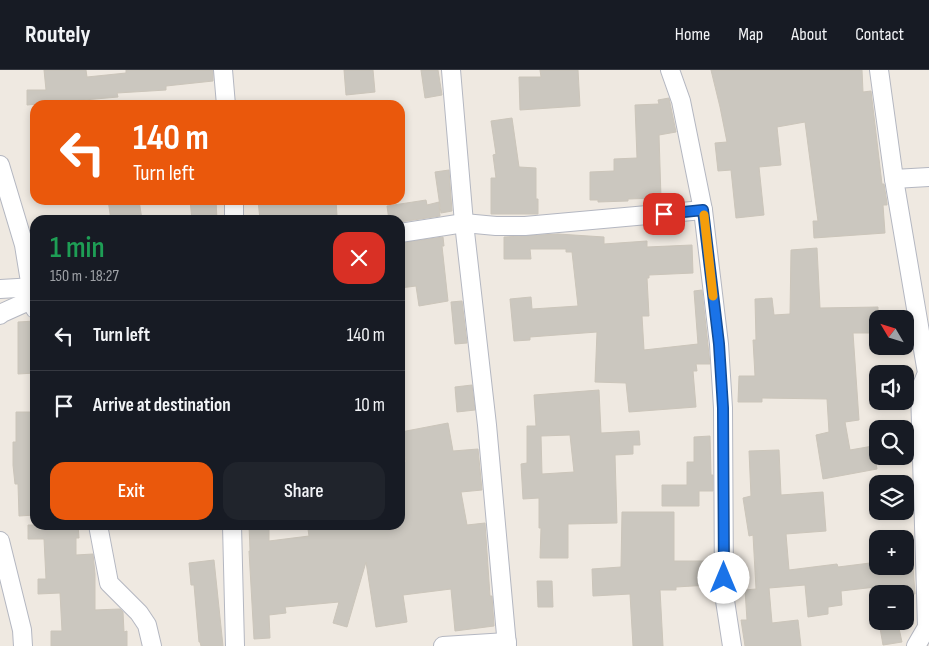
<!DOCTYPE html>
<meta charset="utf-8">
<style>
body{margin:0;font-family:"Sofia Sans Condensed",sans-serif;background:#20242c;color:#f1f3f6;height:100vh;display:flex;flex-direction:column;font-size:19px;white-space:nowrap}
*{box-sizing:border-box;margin:0}
p{font-size:16px;color:#9ea1a6}
.icon{flex:none;width:28px;height:28px;fill:none;stroke:currentColor;stroke-width:2;stroke-linecap:round;stroke-linejoin:round}
.map{position:relative;flex:1;overflow:hidden}
.drawer{position:absolute;left:30px;top:145px;width:375px;height:315px;display:flex;flex-direction:column;background:#171b24;border-radius:15px;box-shadow:0 2px 8px #0003}
.drawer>*{flex:none}
.top-card{position:absolute;left:30px;top:30px;width:375px;height:105px;border-radius:15px;box-shadow:0 2px 8px #0003;background:#ea580c;color:#fff;overflow:hidden}
.needle{width:32px;rotate:308deg}
.fabs{position:absolute;left:869px;top:240px;display:grid;gap:10px}
.fabs a{display:grid;place-items:center;width:45px;height:45px;border-radius:10px;background:#171b24;box-shadow:0 2px 8px #0003;font-size:25px}
.pin{position:absolute;display:grid;place-items:center;width:42px;height:42px;color:#fff;margin:-21px;border-radius:10px;box-shadow:0 2px 8px #0006}
.me{position:absolute;width:55px;margin:-28px;rotate:0deg;stroke-linejoin:round;filter:drop-shadow(0 0 4px #0008)}
.turn{display:flex;align-items:center;gap:18px;height:105px;padding:0 20px;font-size:22px}
.turn .icon{width:65px;height:65px;stroke-width:2.5}
.turn b{display:block;font-size:35px;line-height:42px}
.round{display:grid;place-items:center;flex:none;width:52px;height:52px;border-radius:15px;background:#20242c}
.headline{display:flex;align-items:center;justify-content:space-between;height:85px;padding:0 20px}
h1{font-size:30px;font-weight:600;line-height:38px;color:#1e9e55}
.primary-button{display:flex;gap:10px;margin-top:auto;padding:10px 20px}
.primary-button a{flex:1;height:58px;border-radius:15px;background:#ea580c;color:#fff;font-size:20px;font-weight:600;line-height:58px;text-align:center}
.primary-button a+a{background:#20242c;color:#f1f3f6}
ul{padding:0;list-style:none}
li{display:flex;align-items:center;gap:15px;height:70px;padding:0 20px;border-top:1px solid #363941}
li div{flex:1}
li b{display:block;font-size:19px}
li em{font-style:normal}
header{display:flex;align-items:center;gap:30px;box-sizing:border-box;height:70px;padding:0 25px;background:#171b24;border-bottom:1px solid #363941}
header strong{font-size:24px}
nav{display:flex;gap:28px;margin-inline-start:auto;font-size:18px}
.map>svg:first-child{display:block}
</style>
<header>
<strong>Routely</strong>
<nav><a>Home</a><a>Map</a><a>About</a><a>Contact</a></nav>
</header>
<div class="map">
<svg width="929" height="576" viewBox="0 0 929 576">
<rect width="100%" height="100%" fill="#efe9e1"/>
<g fill="#cbc7bf" stroke="#cbc5ba" fill-rule="evenodd">
<polygon points="44,0 86,0 87,7 126,3 126,0 213,0 213,11 166,16 166,20 117,23 118,27 27,35 27,20 46,20"/>
<polygon points="344,0 373,0 375,22 346,25"/>
<polygon points="421,0 438,0 442,25 425,28"/>
<polygon points="540,0 578,0 580,36 520,40 519,7 541,7"/>
<polygon points="711,0 862,0 863,22 871,21 882,114 884,114 887,133 887,135 883,135 885,163 814,168 813,151 818,151 805,52 777,57 781,95 759,97 764,145 736,148 731,100 718,101 715,73 727,72 720,37"/>
<polygon points="669,28 676,62 659,65 661,128 628,129 628,131 598,132 598,130 590,130 590,102 614,101 614,89 637,88 635,35 659,34 658,30"/>
<polygon points="512,48 519,97 536,98 536,129 538,129 538,144 491,144 491,108 496,108 493,85 496,84 491,51"/>
<polygon points="449,100 452,141 441,143 435,102"/>
<polygon points="108,130 139,130 142,150 111,150"/>
<polygon points="190,130 216,130 217,150 192,150"/>
<polygon points="258,130 336,130 337,146 297,150 260,150"/>
<polygon points="426,130 427,135 439,132 440,146 400,152 400,150 389,150 387,136"/>
<polygon points="558,164 604,167 604,174 647,171 647,177 692,175 693,203 649,205 649,208 647,208 649,246 642,246 644,280 698,274 694,221 702,220 710,294 696,294 697,301 693,301 696,337 629,342 626,313 595,312 597,262 530,267 530,270 514,271 510,229 531,227 532,239 578,236 572,182 566,182 566,179 530,179 531,189 504,189 504,167"/>
<polygon points="443,167 444,176 442,176 448,231 419,236 416,216 400,218 400,173"/>
<polygon points="817,178 820,238 878,237 878,263 853,263 859,350 845,352 850,380 873,376 877,399 823,409 816,365 829,362 827,329 762,328 762,332 738,332 739,306 755,306 753,270 756,270 755,229 772,228 774,245 790,244 791,180"/>
<polygon points="462,231 467,273 455,274 451,232"/>
<polygon points="35,251 35,303 18,304 18,252"/>
<polygon points="472,315 475,340 457,342 455,317"/>
<path d="M599 320 601 363 639 361 640 375H633V384L615 385 617 453 568 454V488H540L541 458H539V428L523 429 521 394 527 393V356H536L534 325ZM570 365 574 402 542 404 541 366Z"/>
<polygon points="16,342 35,342 35,445 19,446 18,414 15,414 13,395 13,372 16,372"/>
<polygon points="448,353 453,381 478,379 482,420 461,422 467,455 485,453 490,526 492,526 494,556 455,561 451,519 403,525 407,552 376,557 366,492 347,557 333,553 339,532 285,537 286,543 269,545 270,568 254,569 249,481 250,481 249,455 269,455 269,471 309,466 308,459 332,455 346,455 347,457 361,455 400,455 400,393 406,392 401,362"/>
<polygon points="710,366 711,405 713,405 713,421 699,421 699,436 662,436 662,415 687,415 687,392 694,392 694,367"/>
<polygon points="779,380 781,425 823,422 826,461 786,464 789,500 837,494 838,497 878,492 878,496 913,496 915,524 894,524 893,515 841,521 842,535 828,537 828,544 808,547 805,515 769,518 772,553 798,550 801,576 745,576 741,550 747,550 745,520 756,519 753,465 749,466 743,428 751,426 749,381"/>
<polygon points="622,442 674,442 674,491 709,491 709,515 676,517 676,520 660,520 663,576 633,576 630,524 593,526 592,499 621,497"/>
<polygon points="28,455 78,455 79,468 76,468 76,485 93,484 95,504 95,540 120,539 123,542 124,562 127,561 127,576 51,576 51,561 62,561 60,523 38,524 38,509 46,509 44,469 28,469"/>
<polygon points="214,490 223,576 201,576 200,572 199,572 194,515 191,515 189,493"/>
<polygon points="537,511 552,511 553,537 538,537"/>
<polygon points="898,554 902,572 883,575 880,558"/>
</g>
<g fill="none" stroke-linecap="round" stroke-linejoin="round">
<defs>
<g id="street">
<polyline points="223,0 226,35"/>
<polyline points="451,0 464,153 487,355 507,576"/>
<polyline points="670,0 681,31 703,140 719,274 723,338 724,524 732,576"/>
<polyline points="879,0 894,109 927,303 920,320 927,557 916,576"/>
<polyline points="0,95 24,175 31,218 31,230 35,239"/>
<polyline points="894,109 929,107"/>
<polyline points="234,150 234,130"/>
<polyline points="400,163 464,153 496,156 525,156 703,140"/>
<polyline points="0,219 35,217"/>
<polyline points="0,245 2,243 31,230"/>
<polyline points="98,455 109,513 139,543 147,555 152,576"/>
<polyline points="232,455 235,576"/>
<polyline points="0,471 22,560 23,576"/>
<polyline points="443,576 507,572"/>
</g>
</defs>
<use href="#street" stroke="#b4b7c1" stroke-width="20"/>
<use href="#street" stroke="#fff" stroke-width="18"/>
</g>
<g fill="none" stroke-linecap="round" stroke-linejoin="round">
<defs>
<polyline id="route" points="664,144 703,140 719,274 723,338 724,508"/>
</defs>
<use href="#route" stroke="#114b97" stroke-width="12"/>
<use href="#route" stroke="#1a73e8" stroke-width="9"/>
<polyline stroke="#f59e0b" stroke-width="9" points="704,145 713,226"/>
</g>
</svg>
<div class="fabs">
<a><svg class="needle" viewBox="-14 -14 28 28"><path d="M0-13l5 13h-10z" fill="#e53935"/><path d="M0 13l5-13h-10z" fill="#9ea1a6"/></svg></a>
<a><svg class="icon" aria-label="sound" viewBox="0 0 24 24"><path d="M4 9h4l5-4v14l-5-4H4zM17 9q2 3 0 6"/></svg></a>
<a><svg class="icon" aria-label="search" viewBox="0 0 24 24"><circle cx="10" cy="10" r="6"/><path d="M15 15l6 6"/></svg></a>
<a><svg class="icon" aria-label="layers" viewBox="0 0 24 24"><path d="M12 4l9 5-9 5-9-5zM3 14l9 5 9-5"/></svg></a>
<a>+</a>
<a>−</a>
</div>
<div class="pin" style="left:664px;top:144px;background:#d93025"><svg class="icon" aria-label="arrive" viewBox="0 0 24 24"><path d="M6 21V4h12l-3 4 3 4H6"/></svg></div>
<svg class="me" style="left:724px;top:508px" viewBox="-20 -20 40 40"><circle r="19" fill="#fff"/><path d="M0-13L10 11 0 6-10 11z" fill="#1a73e8"/></svg>
<div class="top-card">
<div class="turn"><svg class="icon" aria-label="left" viewBox="0 0 24 24"><path d="M17 20v-9H6M10 6l-5 5 5 5"/></svg><div><b>140 m</b>Turn left</div></div>
</div>
<section class="drawer">
<div class="headline"><div><h1>1 min</h1><p>150 m · 18:27</p></div><a class="round" style="background:#d93025;color:#fff"><svg class="icon" aria-label="close" viewBox="0 0 24 24"><path d="M6 6l12 12M18 6L6 18"/></svg></a></div>
<ul>
<li><svg class="icon" aria-label="left" viewBox="0 0 24 24"><path d="M17 20v-9H6M10 6l-5 5 5 5"/></svg><div><b>Turn left</b></div><em>140 m</em></li>
<li><svg class="icon" aria-label="arrive" viewBox="0 0 24 24"><path d="M6 21V4h12l-3 4 3 4H6"/></svg><div><b>Arrive at destination</b></div><em>10 m</em></li>
</ul>
<div class="primary-button"><a>Exit</a><a>Share</a></div>
</section>
</div>
